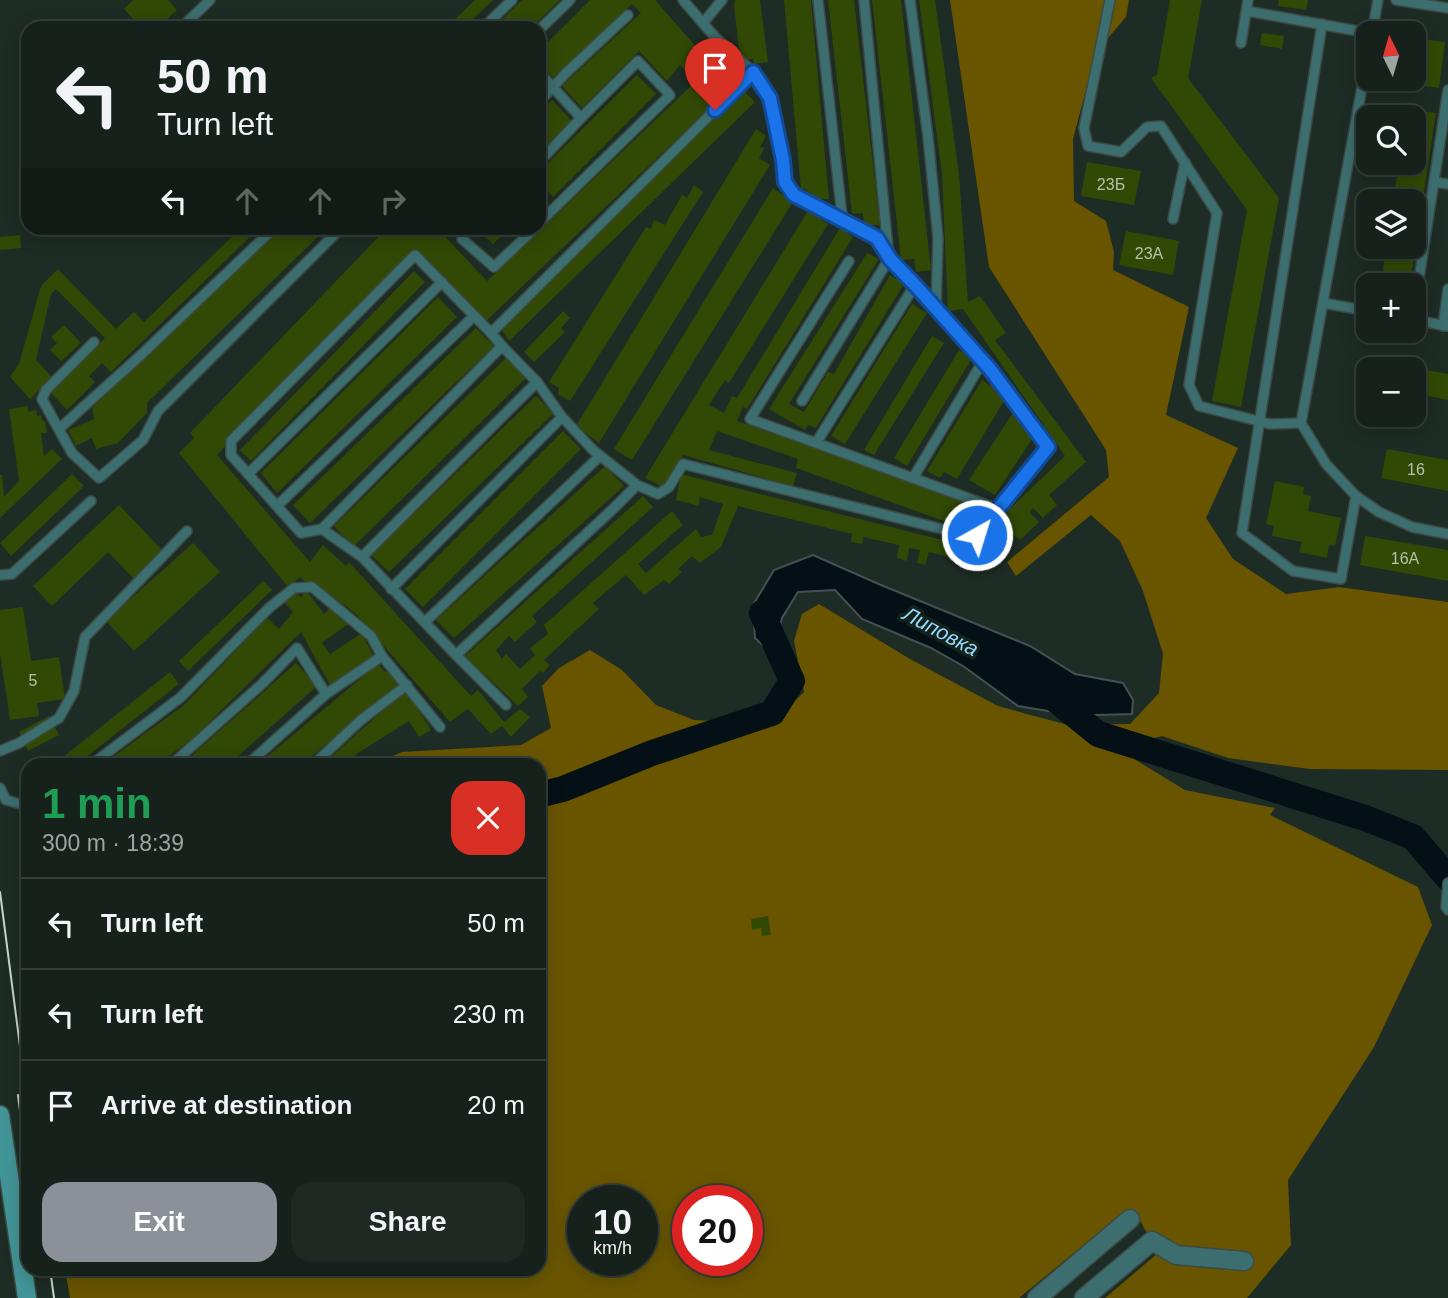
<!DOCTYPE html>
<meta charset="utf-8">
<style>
body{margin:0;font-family:Arial,sans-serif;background:#1f2924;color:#f1f3f6;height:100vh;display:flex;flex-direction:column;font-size:26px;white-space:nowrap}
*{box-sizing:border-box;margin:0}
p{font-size:23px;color:#9ea3a3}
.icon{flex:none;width:38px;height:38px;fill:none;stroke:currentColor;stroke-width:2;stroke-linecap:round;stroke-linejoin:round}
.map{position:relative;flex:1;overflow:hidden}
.drawer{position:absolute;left:21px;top:758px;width:525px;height:518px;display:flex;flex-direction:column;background:#16211b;border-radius:21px;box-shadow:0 4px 18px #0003,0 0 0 2px #353e3a}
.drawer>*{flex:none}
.guide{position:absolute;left:21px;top:21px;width:525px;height:214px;border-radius:21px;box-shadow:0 4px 18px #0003,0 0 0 2px #353e3a;background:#16211b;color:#f1f3f6;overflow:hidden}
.needle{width:46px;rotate:355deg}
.tools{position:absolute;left:1356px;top:21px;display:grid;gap:14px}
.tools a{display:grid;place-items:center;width:70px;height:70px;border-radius:14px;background:#16211b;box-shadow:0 4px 18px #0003,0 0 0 2px #353e3a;font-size:35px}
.speed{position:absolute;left:567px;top:1185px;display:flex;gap:14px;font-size:35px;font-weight:700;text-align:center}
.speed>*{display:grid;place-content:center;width:91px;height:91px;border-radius:50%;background:#16211b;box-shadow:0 4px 18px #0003,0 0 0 2px #353e3a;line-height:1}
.speed small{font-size:18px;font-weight:400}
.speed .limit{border:10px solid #d22;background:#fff;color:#111}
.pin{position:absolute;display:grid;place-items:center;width:60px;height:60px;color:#fff;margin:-72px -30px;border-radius:50% 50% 50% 0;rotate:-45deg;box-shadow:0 0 7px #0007}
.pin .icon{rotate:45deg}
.me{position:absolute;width:77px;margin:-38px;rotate:39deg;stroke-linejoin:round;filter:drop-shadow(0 0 5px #0008)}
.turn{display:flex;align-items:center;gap:24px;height:147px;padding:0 21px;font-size:32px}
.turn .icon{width:91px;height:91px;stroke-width:2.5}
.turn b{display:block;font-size:49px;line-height:60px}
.lanes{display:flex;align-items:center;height:66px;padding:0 21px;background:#0003;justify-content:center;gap:35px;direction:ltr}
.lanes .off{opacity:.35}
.round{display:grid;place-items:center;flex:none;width:74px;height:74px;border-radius:21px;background:#1f2924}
.head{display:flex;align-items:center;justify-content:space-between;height:119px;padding:0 21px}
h1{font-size:42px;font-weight:700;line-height:52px;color:#1e9e55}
.primary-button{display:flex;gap:14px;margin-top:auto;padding:14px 21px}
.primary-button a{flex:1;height:80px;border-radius:21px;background:#8c9099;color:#fff;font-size:28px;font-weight:700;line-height:80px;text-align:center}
.primary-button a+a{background:#1f2924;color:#f1f3f6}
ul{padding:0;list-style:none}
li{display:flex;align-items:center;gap:21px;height:91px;padding:0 21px;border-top:2px solid #353e3a}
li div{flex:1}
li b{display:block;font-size:26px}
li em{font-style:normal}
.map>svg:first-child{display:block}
</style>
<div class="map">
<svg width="1448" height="1298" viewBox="0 0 1448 1298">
<rect width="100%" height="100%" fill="#1d2c24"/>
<path fill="#695500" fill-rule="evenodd" d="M950 0H1129L1126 17 1096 52 1073 139 1074 201 1106 221 1114 252 1113 270 1189 307 1166 415 1238 448 1206 518 1233 559 1286 594 1339 587 1448 602V770L1310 769 1228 758 1162 736 1116 748 1185 790 1275 808 1270 815 1418 887 1432 925 1374 1047 1288 1180 1291 1245 1247 1298H1105L1158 1253 1138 1217 1109 1224 1019 1298H70L65 1269H539V765H373L402 752 521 745 551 728 542 686 559 668 590 650 622 670 656 705 694 720 771 724 804 692 794 641 802 614 819 604 910 659 998 706 1068 725 1130 724 1159 693 1163 654 1143 591 1120 541 1091 515 1016 576 1007 562 1109 477 1106 450 989 267ZM583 1200H642V1260H583ZM688 1200H747V1260H688Z"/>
<polygon fill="#040f16" stroke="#465054" stroke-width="2" points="813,555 881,585 1030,646 1075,674 1123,683 1133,700 1132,714 1096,715 1066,714 1018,706 963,666 931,648 862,619 835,590 798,592 782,618 773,655 755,638 753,605 774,570"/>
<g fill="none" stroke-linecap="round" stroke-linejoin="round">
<g stroke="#040f16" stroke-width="26">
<polyline points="1046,692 1098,734 1365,818 1413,837 1448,878"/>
<polyline points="539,795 563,789 652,753 772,713 792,681 762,613"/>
</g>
</g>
<g fill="#314905">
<polygon points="133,0 168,0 177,10 157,28 142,28 124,9"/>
<polygon points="475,0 493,0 464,28 446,28"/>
<polygon points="522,0 560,0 531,28 493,28"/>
<polygon points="590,0 655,0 720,74 727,67 738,81 486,321 416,249 217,455 310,562 323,545 346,566 349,562 471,696 478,690 504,722 520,709 530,717 511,737 502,726 491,734 468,709 450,722 356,614 314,583 310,586 300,577 288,587 179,453 194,438 190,433 387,228 437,228 487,281 695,82 680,65 667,81 639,51 582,108 562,86 641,13 632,4 553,78 539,62 539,51"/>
<polygon points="735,0 760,0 768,62 754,64 753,59 745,60 739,49 734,5"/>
<polygon points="784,0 811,0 829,199 815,199 805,189 801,189"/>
<polygon points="828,0 854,0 880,225 864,226 863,213 852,214"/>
<polygon points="872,0 901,0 931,270 916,272 914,259 901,260"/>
<polygon points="919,0 935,0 959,174 968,302 980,296 1006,333 995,340 1086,462 1049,495 1057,505 1043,518 1033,508 1030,513 1039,522 1020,540 1012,534 1004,541 1008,545 982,565 929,552 925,565 917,563 920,550 909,548 907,561 897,558 899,545 863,537 862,544 851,542 852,534 738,506 721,547 700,563 692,556 678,569 682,572 669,584 664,580 644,595 626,575 593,603 599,609 544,660 550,665 543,673 540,671 522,689 528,697 518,706 482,672 478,675 465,656 643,496 653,507 532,616 537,622 515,642 509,636 496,650 502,659 506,654 520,669 535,655 530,648 548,634 544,625 672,511 683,525 638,564 646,573 696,529 701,537 712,535 723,504 700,497 699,506 676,500 681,474 982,550 994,535 990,528 1065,456 963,309 948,311 942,174"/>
<polygon points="1170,0 1202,0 1188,78 1279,198 1241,407 1212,401 1247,210 1151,78 1157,75"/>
<polygon points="1279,0 1308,0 1306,10 1278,6"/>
<polygon points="1262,33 1284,36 1282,49 1260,45"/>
<polygon points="1414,38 1445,42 1439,88 1408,84 1409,79 1414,79"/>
<polygon points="637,75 656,94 553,197 548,191 539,200 539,172"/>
<polygon points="743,90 755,102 509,341 501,328"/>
<polygon points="552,100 571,120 539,153 539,112"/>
<polygon points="1407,109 1436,113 1410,285 1381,285 1386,247 1414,247 1414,201 1393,201 1399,163 1414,163 1414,117 1406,117"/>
<polygon points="756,129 766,136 760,147 764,148 759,158 770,165 599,443 576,426"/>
<polygon points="1087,162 1141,171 1134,205 1081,196"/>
<polygon points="694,185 703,192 570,401 558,394 559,388 549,382 646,227 651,229 654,220 665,225 682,195 687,198"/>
<polygon points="773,188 793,202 632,460 614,449"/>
<polygon points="808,211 828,224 729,383 725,380 709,405 724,413 732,396 737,398 840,228 853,237 747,409 743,407 737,421 982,507 979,523 971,520 969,530 796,468 798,459 717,431 709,450 797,473 793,486 683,455 663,487 645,478"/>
<polygon points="241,228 259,228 111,372 102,363 89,376 95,382 67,410 50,392 105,338 56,289 51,294 36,360 52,377 30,399 10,377 19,364 41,286 58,269 116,329 134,312 144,322"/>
<polygon points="282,228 327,228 147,403 147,413 118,443 96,449 92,438 76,446 68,430 94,419 92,408"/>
<polygon points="477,228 510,228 493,244"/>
<polygon points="1126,231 1179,241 1173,275 1119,265"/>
<polygon points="20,235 21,248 0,250 0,237"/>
<polygon points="867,253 879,259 789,404 804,412 828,372 834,374 890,275 904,284 816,428 808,425 805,430 769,409"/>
<polygon points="414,271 425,282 251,461 240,450"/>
<polygon points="438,297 457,317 277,493 261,473"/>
<polygon points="912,304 927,313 845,444 831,436"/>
<polygon points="563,311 570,318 561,328 565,332 534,362 524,352"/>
<polygon points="64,325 81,343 61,361 50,350 57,343 51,337"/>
<polygon points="476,328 494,346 310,523 293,505"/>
<polygon points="932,336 944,343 874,455 864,450"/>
<polygon points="959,350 972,358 907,466 894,458"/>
<polygon points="507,357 526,378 353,547 334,526"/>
<polygon points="1406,366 1448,374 1448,400 1414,393 1414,369 1406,369"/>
<polygon points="982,380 996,389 995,392 1005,399 957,479 944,472 940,478 927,471"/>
<polygon points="536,396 554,413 389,572 371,555"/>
<polygon points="28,406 28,412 36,410 37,416 41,415 42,421 45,421 47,433 41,433 44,456 52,449 62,459 0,518 0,475 2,475 4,497 19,481 9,409"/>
<polygon points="1016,408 1034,436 995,495 969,480"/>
<polygon points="563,431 581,449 423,607 405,589"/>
<polygon points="1387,449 1448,460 1448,491 1381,478"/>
<polygon points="605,466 624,486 454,638 436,620"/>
<polygon points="72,474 84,486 11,556 0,543"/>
<polygon points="1275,481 1304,487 1303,494 1311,496 1308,511 1341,518 1335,546 1329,545 1327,558 1299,552 1302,542 1272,536 1274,526 1266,524"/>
<polygon points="119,505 163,551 134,579 108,552 52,606 33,586"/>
<polygon points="1365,536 1448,550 1448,581 1360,565"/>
<polygon points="193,543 220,572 134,651 106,621"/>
<polygon points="263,581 272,590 188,671 179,661"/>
<polygon points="306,590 324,614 330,608 348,624 322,643 330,654 362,633 374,657 330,685 301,632 192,739 157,765 102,765 184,705 267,618 279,629 293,612 283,601 289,595 292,597 296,593 301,597"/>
<polygon points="23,607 31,661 59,657 65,699 37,703 39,716 10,720 0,653 0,610"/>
<polygon points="296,663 317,686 228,765 181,765"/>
<polygon points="378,664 385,672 388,670 399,684 301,765 257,765"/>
<polygon points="170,672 179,684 76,765 53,765"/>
<polygon points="406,690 431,730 419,737 409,721 358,753 344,765 322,765"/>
<polygon points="49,716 59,735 28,751 19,732"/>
<polygon points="768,916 771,935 762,936 761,928 752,930 751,919"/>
</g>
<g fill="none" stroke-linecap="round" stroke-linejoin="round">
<defs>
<g id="lane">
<polyline points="683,0 714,36 753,72 770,98 783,160 785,182 794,195 877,238 889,259 915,285 990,369 1048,447 977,535 950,531 683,464 669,487 658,494 637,485 614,508 456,655 362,557 322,529 502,346 491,333 753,72"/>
<polyline points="818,0 842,216"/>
<polyline points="910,0 928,137 938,238 936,310"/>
<polyline points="1110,0 1084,128 1088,146 1121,152 1147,127 1161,126 1217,213 1189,385 1199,406 1270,424 1301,423"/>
<polyline points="1396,0 1448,8"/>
<polyline points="1247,11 1369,33"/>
<polyline points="703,23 722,0"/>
<polyline points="1322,24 1242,533 1293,571 1341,579 1356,496"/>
<polyline points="181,28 210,0"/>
<polyline points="483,28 512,0"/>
<polyline points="539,30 570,0"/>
<polyline points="1372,33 1378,0"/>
<polyline points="1241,43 1248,0"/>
<polyline points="1368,54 1301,423 1326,464 1356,496 1379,512 1412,527 1448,534"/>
<polyline points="539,72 581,118 638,61 670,95 539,223"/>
<polyline points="539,102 566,73 628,15"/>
<polyline points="541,160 581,118"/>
<polyline points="1434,182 1448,184"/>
<polyline points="1173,219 1185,162"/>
<polyline points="462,239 494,267 535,228"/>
<polyline points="849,261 750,419 998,509"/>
<polyline points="1323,303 1368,311"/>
<polyline points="1414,311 1448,90"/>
<polyline points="1414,320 1447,326"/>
<polyline points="1443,326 1448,289"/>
<polyline points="94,342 46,390 42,399 72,453 99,478 143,440 158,411 341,228"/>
<polyline points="502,346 537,382 562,417 593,450 637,485"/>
<polyline points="802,401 889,259 864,0"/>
<polyline points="59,429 141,355 274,228"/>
<polyline points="816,443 915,285"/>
<polyline points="248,474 442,282"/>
<polyline points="913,478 983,361"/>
<polyline points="277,506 474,316"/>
<polyline points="322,529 301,533 231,455 231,441 415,255 491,333"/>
<polyline points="362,557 537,382"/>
<polyline points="0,575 12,574 91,501"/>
<polyline points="391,589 562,417"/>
<polyline points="425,622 600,456"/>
<polyline points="456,655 506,705"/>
<polyline points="0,751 19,743 59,718 74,691 85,637 187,531"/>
<polyline points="91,765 181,697 269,608 294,588 312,587 371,636 382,656"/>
<polyline points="171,765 263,683 297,648 326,694 382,656 440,727"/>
<polyline points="247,765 326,694"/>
<polyline points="313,765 361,720 407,685"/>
<polyline points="0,788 6,800 28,806"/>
<polyline points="1448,883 1446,907 1448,910"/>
</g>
<g id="street">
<polyline points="1037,1298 1130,1219"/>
<polyline points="1084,1298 1152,1241 1176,1255 1244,1261"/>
</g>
<polyline id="secondary" points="0,1115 27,1298"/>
</defs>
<use href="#lane" stroke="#3c4a43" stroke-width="12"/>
<use href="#street" stroke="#3c4a43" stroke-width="21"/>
<use href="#secondary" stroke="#3c4a43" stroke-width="21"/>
<use href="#lane" stroke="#3d6e6f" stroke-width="9"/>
<use href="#street" stroke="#3d6e6f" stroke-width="18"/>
<use href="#secondary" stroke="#429597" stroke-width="18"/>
<g stroke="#cad4cf" stroke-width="2">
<polyline points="0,892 28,1108"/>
<polyline points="18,1095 28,1173"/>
<polyline points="50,1269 54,1298"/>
</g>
</g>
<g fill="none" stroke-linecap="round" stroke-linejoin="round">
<defs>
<polyline id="route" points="715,110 753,72 770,98 783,160 785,182 794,195 877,238 890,259 915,285 990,369 1048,447 977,535"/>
</defs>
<use href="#route" stroke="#114b97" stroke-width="18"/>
<use href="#route" stroke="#1a73e8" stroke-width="12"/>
</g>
<g text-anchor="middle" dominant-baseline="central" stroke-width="7" stroke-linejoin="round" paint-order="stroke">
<g font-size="16" fill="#b4c1ac">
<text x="1111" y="184">23Б</text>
<text x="1149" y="253">23А</text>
<text x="1416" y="469">16</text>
<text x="1405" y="558">16А</text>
<text x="33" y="680">5</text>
</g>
<g font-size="21" font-style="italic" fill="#92d9ff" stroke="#14221b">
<text transform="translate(941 631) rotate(28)">Липовка</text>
</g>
</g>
</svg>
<div class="tools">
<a><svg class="needle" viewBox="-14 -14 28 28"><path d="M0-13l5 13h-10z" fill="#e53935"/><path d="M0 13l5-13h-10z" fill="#9ea3a3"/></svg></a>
<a><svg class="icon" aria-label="search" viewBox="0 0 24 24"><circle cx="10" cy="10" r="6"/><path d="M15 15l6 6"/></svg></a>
<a><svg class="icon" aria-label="layers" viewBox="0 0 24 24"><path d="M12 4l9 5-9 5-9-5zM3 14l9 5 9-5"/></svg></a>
<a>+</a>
<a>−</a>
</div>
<div class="speed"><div>10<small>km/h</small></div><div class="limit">20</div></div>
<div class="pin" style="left:715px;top:110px;background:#d93025"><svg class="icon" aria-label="arrive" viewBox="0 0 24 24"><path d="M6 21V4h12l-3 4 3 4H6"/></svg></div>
<svg class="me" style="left:977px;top:535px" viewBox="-20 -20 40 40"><circle r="17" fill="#1a73e8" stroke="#fff" stroke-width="3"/><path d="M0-11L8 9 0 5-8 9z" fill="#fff"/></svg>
<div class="guide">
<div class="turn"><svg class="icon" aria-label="left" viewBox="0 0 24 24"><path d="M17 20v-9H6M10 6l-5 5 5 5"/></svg><div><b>50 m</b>Turn left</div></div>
<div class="lanes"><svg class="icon" aria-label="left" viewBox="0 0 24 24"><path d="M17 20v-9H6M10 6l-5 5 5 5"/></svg><svg class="icon off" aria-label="ahead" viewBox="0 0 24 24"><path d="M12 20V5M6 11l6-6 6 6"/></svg><svg class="icon off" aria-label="ahead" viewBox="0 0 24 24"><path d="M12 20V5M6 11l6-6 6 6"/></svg><svg class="icon off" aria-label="right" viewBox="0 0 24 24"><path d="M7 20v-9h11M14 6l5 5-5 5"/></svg></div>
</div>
<section class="drawer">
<div class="head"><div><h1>1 min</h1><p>300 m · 18:39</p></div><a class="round" style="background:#d93025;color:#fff"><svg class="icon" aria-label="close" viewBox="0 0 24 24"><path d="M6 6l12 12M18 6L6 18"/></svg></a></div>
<ul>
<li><svg class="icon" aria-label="left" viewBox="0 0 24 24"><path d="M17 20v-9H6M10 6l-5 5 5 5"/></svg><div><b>Turn left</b></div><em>50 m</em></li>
<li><svg class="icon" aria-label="left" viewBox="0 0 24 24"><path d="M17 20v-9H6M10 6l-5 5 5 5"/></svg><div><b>Turn left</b></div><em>230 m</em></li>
<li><svg class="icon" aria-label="arrive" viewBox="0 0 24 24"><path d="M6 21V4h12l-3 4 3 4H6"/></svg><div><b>Arrive at destination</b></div><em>20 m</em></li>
</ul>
<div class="primary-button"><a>Exit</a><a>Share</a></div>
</section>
</div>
